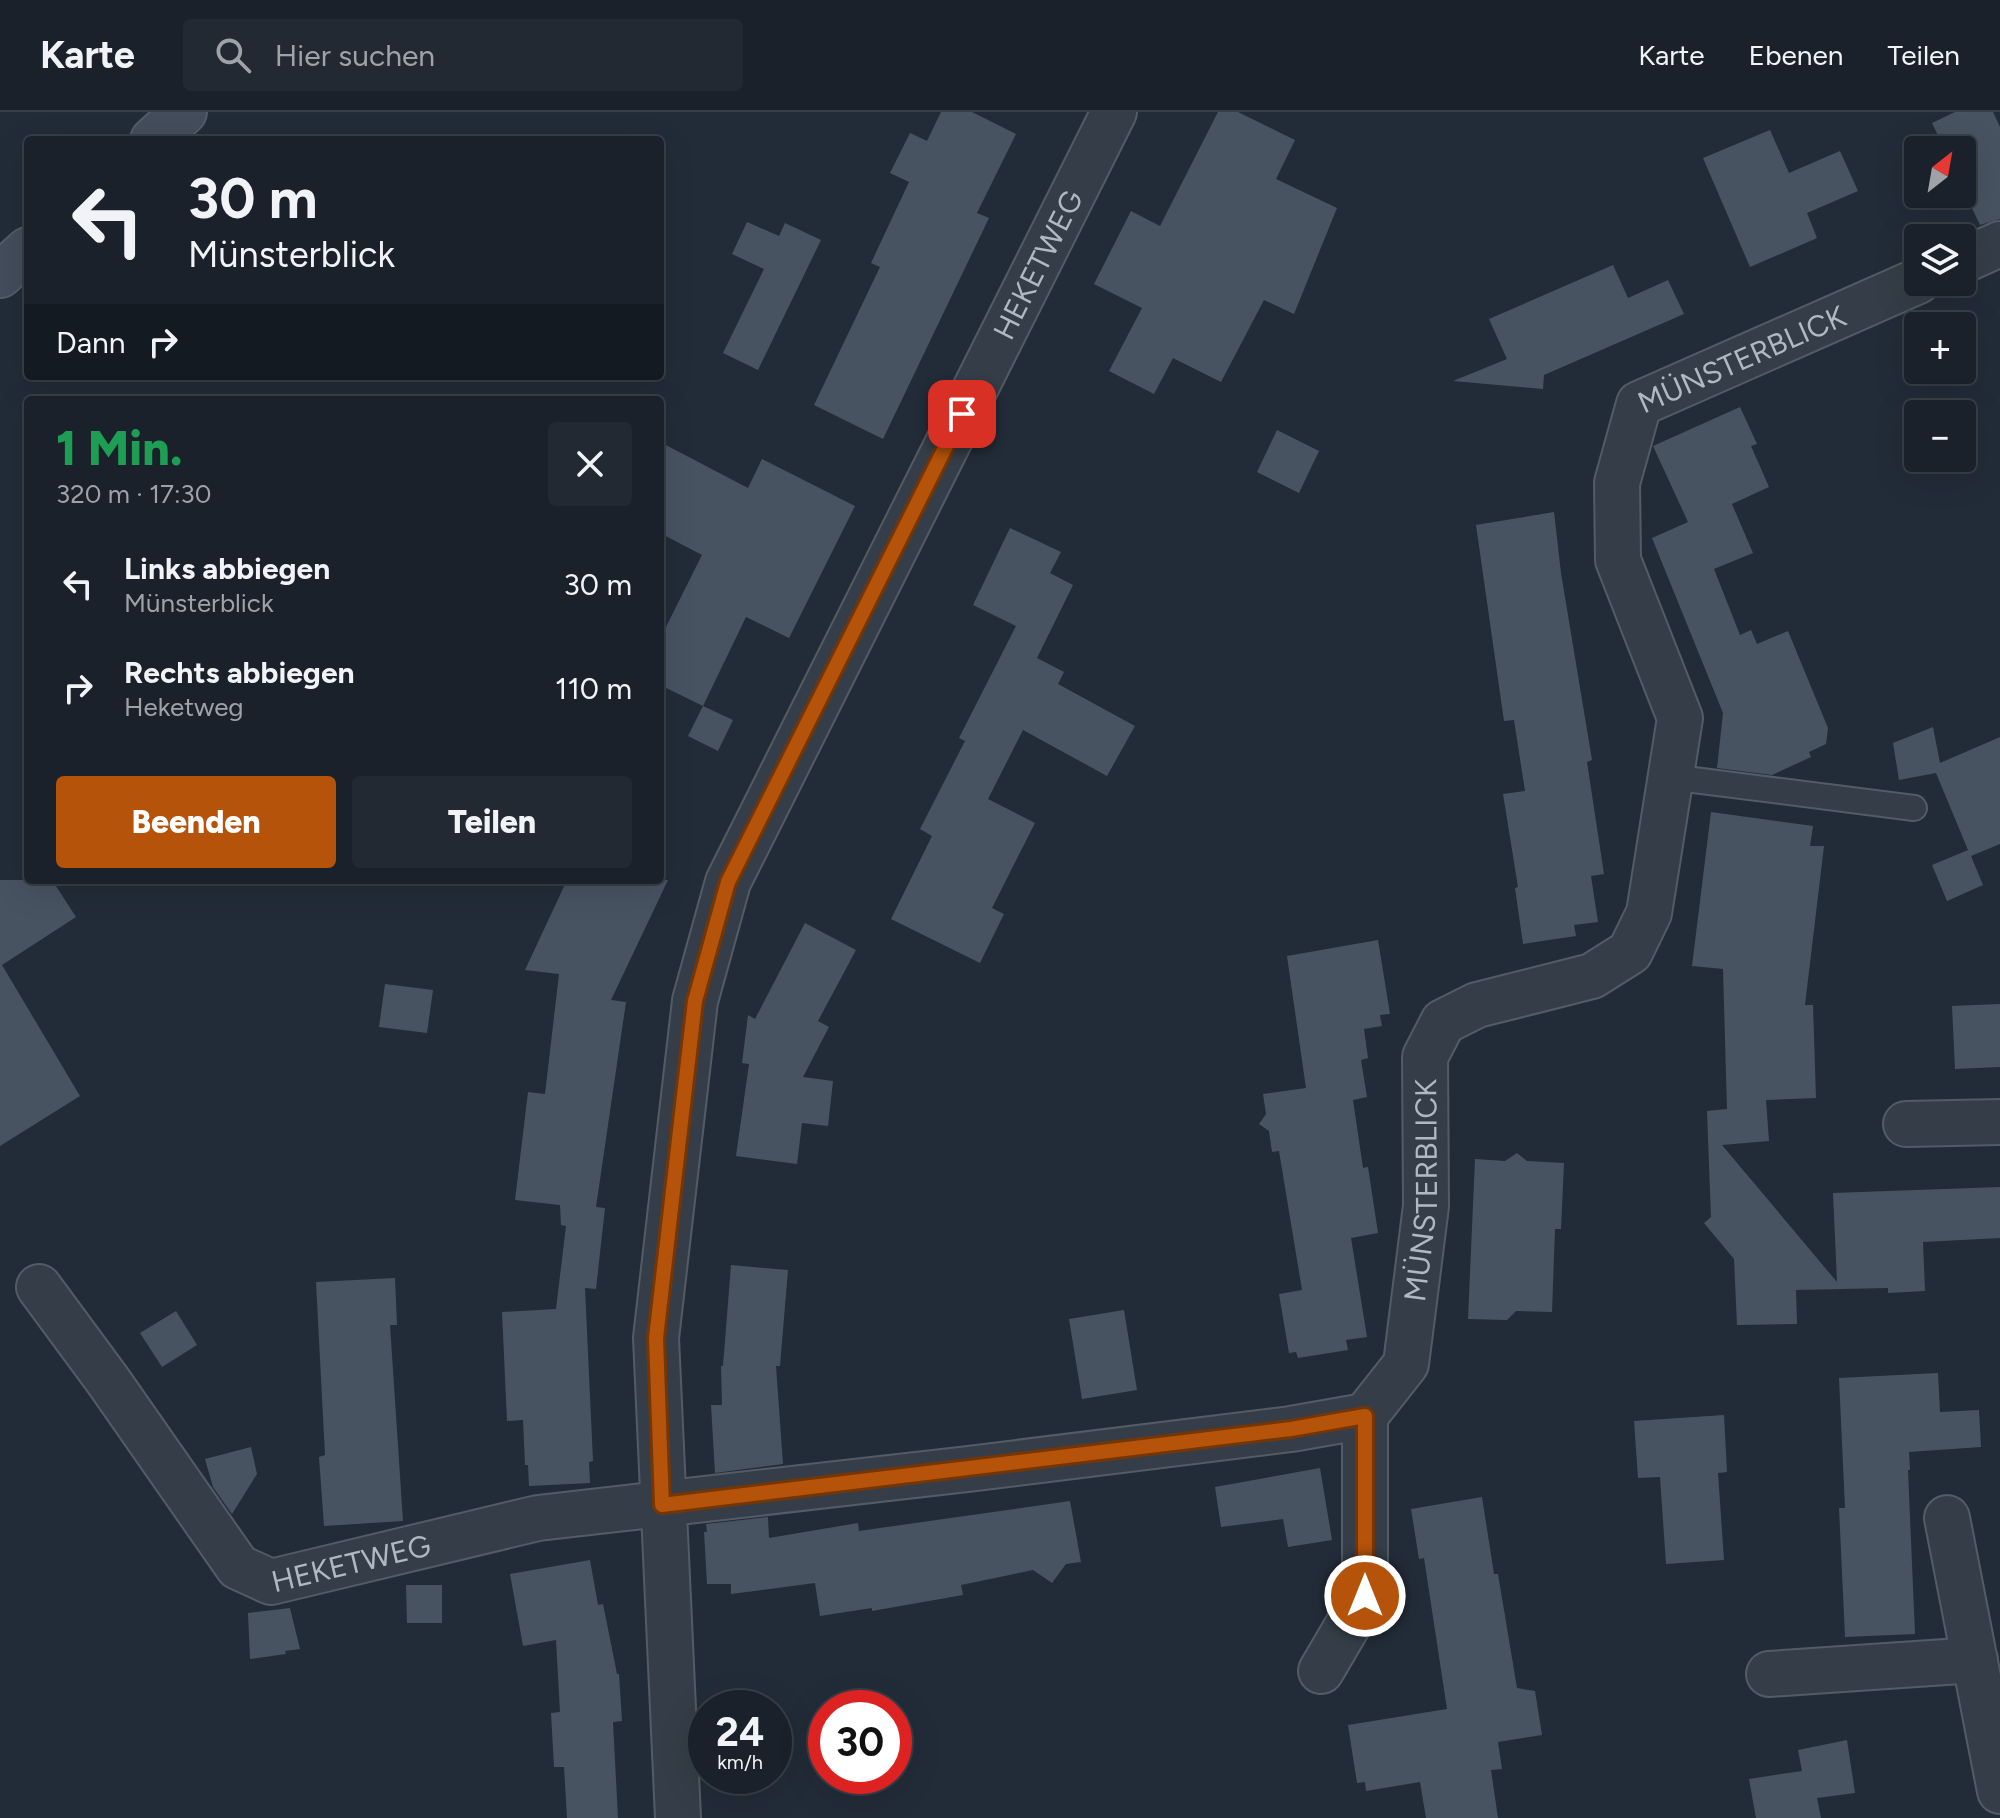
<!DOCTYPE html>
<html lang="de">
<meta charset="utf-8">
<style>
body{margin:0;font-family:Figtree,sans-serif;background:#232932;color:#f1f3f6;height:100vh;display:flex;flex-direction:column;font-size:30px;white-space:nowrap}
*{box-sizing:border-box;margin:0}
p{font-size:26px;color:#9fa3a8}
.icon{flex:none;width:44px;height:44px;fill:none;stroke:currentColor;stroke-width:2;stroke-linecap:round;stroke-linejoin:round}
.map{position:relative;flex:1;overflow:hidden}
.sheet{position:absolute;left:24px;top:284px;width:640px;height:488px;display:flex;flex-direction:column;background:#1a212a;border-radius:8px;box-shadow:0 8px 32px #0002,0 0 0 2px #383e47}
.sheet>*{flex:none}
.hud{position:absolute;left:24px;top:24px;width:640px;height:244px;border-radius:8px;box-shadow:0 8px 32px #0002,0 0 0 2px #383e47;background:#1a212a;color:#f1f3f6;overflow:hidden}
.needle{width:52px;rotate:31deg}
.tools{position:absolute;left:1904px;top:24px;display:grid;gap:16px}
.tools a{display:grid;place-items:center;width:72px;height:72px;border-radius:8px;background:#1a212a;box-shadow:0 8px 32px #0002,0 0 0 2px #383e47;font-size:40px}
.speed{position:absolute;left:688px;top:1578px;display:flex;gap:16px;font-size:40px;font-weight:700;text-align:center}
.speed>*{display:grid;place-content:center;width:104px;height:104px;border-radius:50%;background:#1a212a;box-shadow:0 8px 32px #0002,0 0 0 2px #383e47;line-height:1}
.speed small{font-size:20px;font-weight:400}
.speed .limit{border:12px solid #d22;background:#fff;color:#111}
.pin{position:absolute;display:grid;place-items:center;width:68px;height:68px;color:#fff;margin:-34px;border-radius:16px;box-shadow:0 4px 12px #0006}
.me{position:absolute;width:88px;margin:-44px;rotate:0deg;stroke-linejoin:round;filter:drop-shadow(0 0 6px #0008)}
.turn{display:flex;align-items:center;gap:28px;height:168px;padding:0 32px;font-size:36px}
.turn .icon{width:104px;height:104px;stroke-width:2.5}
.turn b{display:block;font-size:56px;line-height:68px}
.then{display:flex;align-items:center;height:76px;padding:0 32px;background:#0003;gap:16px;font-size:30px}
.round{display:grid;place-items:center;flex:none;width:84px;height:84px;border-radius:8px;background:#232932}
.head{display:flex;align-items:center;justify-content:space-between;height:136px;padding:0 32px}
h1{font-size:48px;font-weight:800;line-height:60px;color:#1e9e55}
.button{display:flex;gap:16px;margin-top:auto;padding:16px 32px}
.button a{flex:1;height:92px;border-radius:8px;background:#b45309;color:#fff;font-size:32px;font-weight:800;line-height:92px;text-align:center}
.button a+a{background:#232932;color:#f1f3f6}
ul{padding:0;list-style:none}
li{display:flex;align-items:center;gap:24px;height:104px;padding:0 32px}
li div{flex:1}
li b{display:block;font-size:30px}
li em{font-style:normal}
header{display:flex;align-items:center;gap:48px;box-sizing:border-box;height:112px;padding:0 40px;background:#1a212a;border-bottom:2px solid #383e47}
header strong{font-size:38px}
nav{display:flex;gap:44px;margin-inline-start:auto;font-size:28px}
.search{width:560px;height:72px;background:#232932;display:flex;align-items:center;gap:20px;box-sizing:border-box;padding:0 28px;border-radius:8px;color:#9fa3a8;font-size:30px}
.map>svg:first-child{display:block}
</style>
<header>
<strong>Karte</strong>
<div class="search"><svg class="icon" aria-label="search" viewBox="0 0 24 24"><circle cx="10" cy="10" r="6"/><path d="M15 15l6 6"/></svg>Hier suchen</div>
<nav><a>Karte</a><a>Ebenen</a><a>Teilen</a></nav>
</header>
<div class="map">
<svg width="2000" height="1706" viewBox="0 0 2000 1706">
<rect width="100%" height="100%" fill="#222c38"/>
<g fill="#485362">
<polygon points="941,0 972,0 1016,22 977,101 989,106 883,327 814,293 880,155 871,151 909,70 890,61 910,21 927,29"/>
<polygon points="1218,0 1238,0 1295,28 1276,67 1337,96 1294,202 1264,188 1221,270 1173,246 1154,282 1109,259 1142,196 1094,172 1131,99 1160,114"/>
<polygon points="1955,0 1993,0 2000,15 2000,107 1980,113 1962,75 1962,38 1945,38 1932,11"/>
<polygon points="1770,18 1789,61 1840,39 1858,79 1807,101 1817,126 1750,155 1703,46"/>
<polygon points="747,110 779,124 785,111 821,128 758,258 723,241 764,157 732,142"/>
<polygon points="1613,153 1628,186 1668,168 1684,202 1544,263 1543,277 1453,269 1507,247 1489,207"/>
<polygon points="1740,295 1757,332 1751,334 1769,375 1732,392 1753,441 1714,457 1740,523 1751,518 1757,532 1788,519 1828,616 1826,632 1809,640 1811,645 1772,663 1717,656 1723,601 1652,426 1688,410 1653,334"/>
<polygon points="1277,318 1319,339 1299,381 1257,360"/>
<polygon points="660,330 748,376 762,347 855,394 789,526 746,505 703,594 660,573 660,527 702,443 660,421"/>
<polygon points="1554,400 1561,461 1592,648 1587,650 1604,762 1591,764 1598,810 1574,813 1576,824 1523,832 1515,776 1518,775 1503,682 1525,679 1514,608 1504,609 1476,413"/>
<polygon points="1010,416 1061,440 1050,461 1073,473 1037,546 1064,560 1058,572 1135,614 1107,664 1023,618 988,687 1035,711 992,796 1004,802 980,851 891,807 932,724 920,717 965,629 959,626 1016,514 973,493"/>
<polygon points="703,594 733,608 718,639 688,624"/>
<polygon points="1933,615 1940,651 2000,625 2000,732 1971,744 1983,773 1947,789 1932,753 1968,738 1936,661 1899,668 1893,631"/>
<polygon points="1711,700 1813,714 1810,734 1824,734 1805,893 1813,893 1816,986 1766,988 1769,1029 1722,1033 1837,1170 1833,1081 2000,1075 2000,1126 1923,1130 1925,1179 1888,1181 1888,1176 1796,1178 1797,1212 1737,1213 1734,1147 1704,1111 1711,1105 1707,999 1727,997 1723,857 1692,854"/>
<polygon points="0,768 52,768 76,805 2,853 80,984 0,1034"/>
<polygon points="567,768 668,768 611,888 626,890 596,1095 605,1096 596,1177 585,1176 593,1349 589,1350 590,1371 529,1374 528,1353 525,1353 523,1308 507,1309 502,1200 556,1197 566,1114 561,1113 560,1093 515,1088 528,980 545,982 559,862 525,858"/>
<polygon points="805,811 856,838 818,909 829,915 803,965 833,969 828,1014 802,1011 797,1052 736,1044 749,952 742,951 748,903 755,907"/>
<polygon points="1378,828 1390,902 1380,903 1382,914 1364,917 1368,946 1361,948 1367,985 1353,988 1363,1056 1368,1055 1378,1121 1351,1126 1367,1225 1346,1228 1348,1238 1298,1246 1296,1240 1289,1241 1279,1182 1302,1178 1279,1039 1272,1040 1269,1019 1259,1012 1266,1002 1263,982 1306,976 1287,844"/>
<polygon points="385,872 433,878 427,921 379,915"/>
<polygon points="2000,892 2000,955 1955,957 1952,894"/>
<polygon points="1517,1041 1527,1049 1564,1051 1561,1117 1555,1117 1552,1200 1516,1199 1507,1208 1468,1207 1475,1047 1505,1049"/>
<polygon points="731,1153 788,1158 780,1254 776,1254 783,1352 715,1361 711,1293 722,1293 721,1254 723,1254"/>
<polygon points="395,1166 397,1213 390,1213 403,1409 324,1414 319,1345 325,1343 316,1170"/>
<polygon points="1124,1198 1137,1278 1082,1287 1069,1207"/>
<polygon points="176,1199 197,1233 162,1255 140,1221"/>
<polygon points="1938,1261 1940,1300 1979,1298 1981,1335 1909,1340 1910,1358 1908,1358 1915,1522 1845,1525 1839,1396 1845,1396 1839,1266"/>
<polygon points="1724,1303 1727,1360 1718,1361 1724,1448 1666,1452 1660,1365 1638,1366 1634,1309"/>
<polygon points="251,1335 257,1362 232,1402 213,1375 205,1347"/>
<polygon points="1320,1356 1332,1428 1288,1435 1283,1407 1221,1415 1215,1375"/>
<polygon points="1482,1385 1494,1462 1498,1462 1517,1576 1535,1579 1542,1623 1498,1630 1502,1657 1491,1658 1498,1706 1426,1706 1420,1670 1366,1679 1365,1670 1357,1671 1348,1613 1447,1597 1424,1446 1419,1447 1411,1397"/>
<polygon points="1070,1389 1081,1450 1066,1452 1052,1471 1033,1458 961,1473 963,1483 872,1499 872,1496 820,1504 815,1471 731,1482 731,1472 707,1472 704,1420 707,1420 706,1412 768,1405 769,1426 858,1411 859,1419"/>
<polygon points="590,1448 598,1493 603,1492 617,1562 619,1562 622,1609 613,1610 618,1706 567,1706 564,1655 554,1655 551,1601 560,1600 556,1528 523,1534 510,1462"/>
<polygon points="406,1473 442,1473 442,1511 407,1511"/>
<polygon points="290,1496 300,1537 285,1539 286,1542 250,1547 248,1501"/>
<polygon points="1847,1628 1855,1681 1817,1686 1821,1706 1756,1706 1749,1667 1802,1659 1798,1638"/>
</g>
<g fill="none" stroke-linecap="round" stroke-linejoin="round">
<defs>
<polyline id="lane" points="1670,665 1914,696"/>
<g id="street">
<polyline points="1962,149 2000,132"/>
<polyline points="1906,1012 2000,1010"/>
<path id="s1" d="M39 1175 109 1270 238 1455 271 1470 538 1406 968 1357 1291 1317 1365 1304"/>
<polyline points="1947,1406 2000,1679"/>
<path id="s2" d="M1321 1559 1365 1484V1304L1406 1252 1426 1094 1425 945 1443 910 1477 893 1592 864 1630 840 1649 801 1680 606 1618 448 1617 371 1639 292 1918 169"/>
<polyline points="1769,1562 1975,1548"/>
<path id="s3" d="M678 1706 656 1226 695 889 728 770 1114 0"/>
</g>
<g id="secondary">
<polyline points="153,28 184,0"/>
<polyline points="0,163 28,138"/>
</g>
</defs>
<use href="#lane" stroke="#535b66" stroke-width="28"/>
<use href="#street" stroke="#535b66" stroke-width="48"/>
<use href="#secondary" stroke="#535b66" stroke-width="48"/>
<use href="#lane" stroke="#353e48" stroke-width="24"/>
<use href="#street" stroke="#353e48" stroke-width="44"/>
<use href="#secondary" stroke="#434d5b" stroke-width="44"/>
</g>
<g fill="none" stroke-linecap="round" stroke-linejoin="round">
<defs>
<polyline id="route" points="962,302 728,770 695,889 656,1226 662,1393 1291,1317 1365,1304 1365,1484"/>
</defs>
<use href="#route" stroke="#753606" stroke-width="20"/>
<use href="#route" stroke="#b45309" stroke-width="14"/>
</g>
<g text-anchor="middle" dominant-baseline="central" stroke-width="6" stroke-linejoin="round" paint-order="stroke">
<g font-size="30" fill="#b0b8c5" stroke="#1a232d">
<text stroke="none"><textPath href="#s3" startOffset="1634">HEKETWEG</textPath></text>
<text stroke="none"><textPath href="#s2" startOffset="1564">MÜNSTERBLICK</textPath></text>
<text stroke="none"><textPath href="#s2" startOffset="508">MÜNSTERBLICK</textPath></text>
<text stroke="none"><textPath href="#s1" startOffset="462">HEKETWEG</textPath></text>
</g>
</g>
</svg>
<div class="tools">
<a><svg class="needle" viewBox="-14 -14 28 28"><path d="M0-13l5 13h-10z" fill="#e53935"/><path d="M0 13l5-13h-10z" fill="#9fa3a8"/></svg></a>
<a><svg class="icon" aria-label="layers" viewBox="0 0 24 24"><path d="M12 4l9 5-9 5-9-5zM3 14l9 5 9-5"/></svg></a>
<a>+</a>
<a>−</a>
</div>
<div class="speed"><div>24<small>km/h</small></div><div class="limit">30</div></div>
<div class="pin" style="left:962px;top:302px;background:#d93025"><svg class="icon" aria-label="arrive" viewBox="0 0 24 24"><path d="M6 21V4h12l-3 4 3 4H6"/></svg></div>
<svg class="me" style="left:1365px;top:1484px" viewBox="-20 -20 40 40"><circle r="17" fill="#b45309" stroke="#fff" stroke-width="3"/><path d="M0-11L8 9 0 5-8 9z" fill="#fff"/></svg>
<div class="hud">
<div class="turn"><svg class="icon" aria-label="left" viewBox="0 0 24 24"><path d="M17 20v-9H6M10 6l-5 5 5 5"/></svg><div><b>30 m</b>Münsterblick</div></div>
<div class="then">Dann<svg class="icon" aria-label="right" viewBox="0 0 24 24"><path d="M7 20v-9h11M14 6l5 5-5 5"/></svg></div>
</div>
<section class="sheet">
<div class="head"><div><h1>1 Min.</h1><p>320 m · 17:30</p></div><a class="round"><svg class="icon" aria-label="close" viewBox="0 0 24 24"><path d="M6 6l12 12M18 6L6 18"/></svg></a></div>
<ul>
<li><svg class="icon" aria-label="left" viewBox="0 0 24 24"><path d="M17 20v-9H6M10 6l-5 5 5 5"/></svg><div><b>Links abbiegen</b><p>Münsterblick</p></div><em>30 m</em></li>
<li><svg class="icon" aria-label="right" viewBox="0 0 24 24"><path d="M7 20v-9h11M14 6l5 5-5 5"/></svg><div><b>Rechts abbiegen</b><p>Heketweg</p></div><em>110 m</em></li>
</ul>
<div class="button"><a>Beenden</a><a>Teilen</a></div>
</section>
</div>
